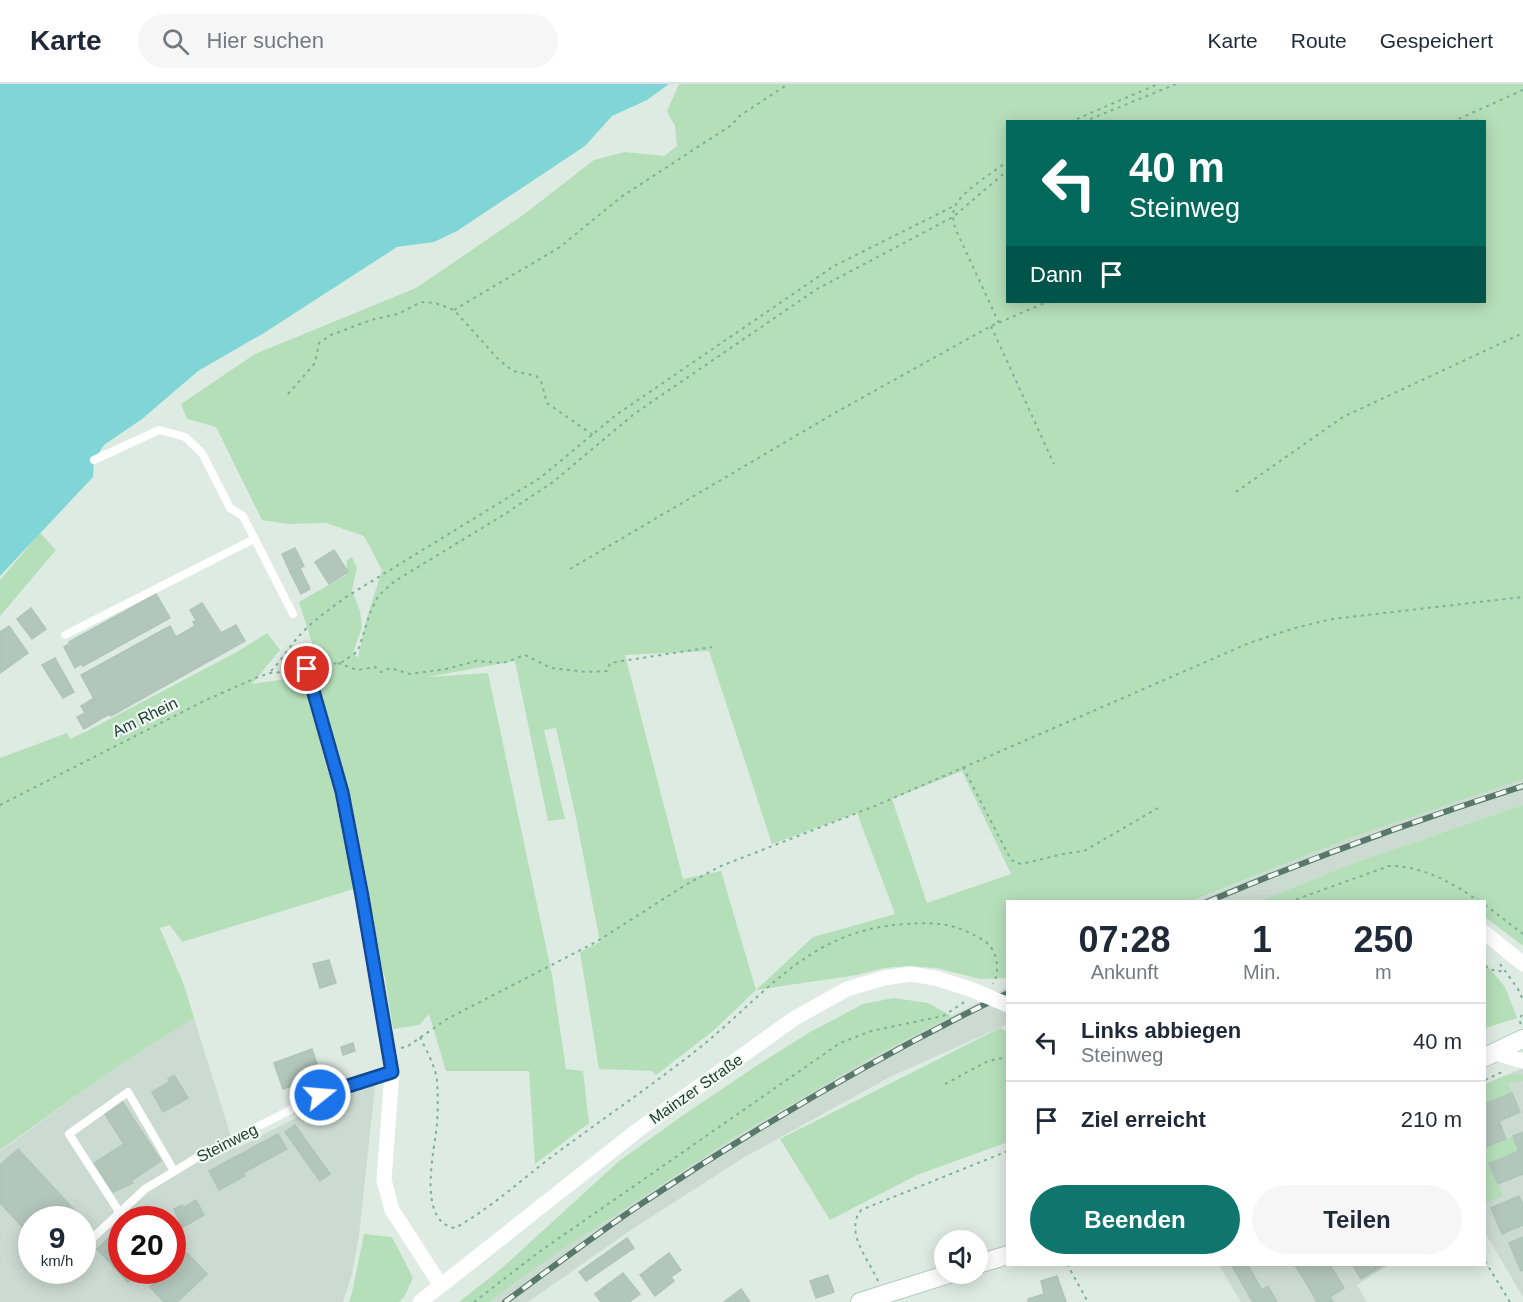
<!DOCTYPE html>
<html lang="de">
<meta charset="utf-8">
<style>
body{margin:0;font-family:Helvetica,sans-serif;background:#f6f6f7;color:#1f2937;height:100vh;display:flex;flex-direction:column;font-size:22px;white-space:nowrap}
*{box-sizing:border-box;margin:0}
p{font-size:20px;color:#747a83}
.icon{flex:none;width:33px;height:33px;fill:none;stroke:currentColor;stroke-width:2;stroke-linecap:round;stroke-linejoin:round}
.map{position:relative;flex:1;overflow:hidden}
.details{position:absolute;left:1006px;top:816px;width:480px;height:366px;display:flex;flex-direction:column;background:#fff;border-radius:0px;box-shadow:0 3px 15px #0003}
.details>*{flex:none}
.banner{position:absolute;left:1006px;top:36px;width:480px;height:183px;border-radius:0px;box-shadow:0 3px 15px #0003;background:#00695c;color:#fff;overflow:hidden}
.fabs{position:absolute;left:934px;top:1146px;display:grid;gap:12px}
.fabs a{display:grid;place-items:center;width:54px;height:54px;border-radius:50%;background:#fff;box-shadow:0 3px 15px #0003;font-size:30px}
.speed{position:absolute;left:18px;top:1122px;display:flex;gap:12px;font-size:30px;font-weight:700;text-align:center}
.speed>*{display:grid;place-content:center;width:78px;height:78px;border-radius:50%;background:#fff;box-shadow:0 3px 15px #0003;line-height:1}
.speed small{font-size:15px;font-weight:400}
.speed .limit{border:9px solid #d22;background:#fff;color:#111}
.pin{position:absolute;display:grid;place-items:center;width:51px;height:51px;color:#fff;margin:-26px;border:3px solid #fff;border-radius:50%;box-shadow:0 2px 6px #0007}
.me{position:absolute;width:66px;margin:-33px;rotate:73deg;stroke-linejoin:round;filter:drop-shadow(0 0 4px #0008)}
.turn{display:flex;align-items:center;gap:21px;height:126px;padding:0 24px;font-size:27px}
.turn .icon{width:78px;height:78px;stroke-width:2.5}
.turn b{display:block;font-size:42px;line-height:51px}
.then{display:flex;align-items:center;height:57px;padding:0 24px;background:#0003;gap:12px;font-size:22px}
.eta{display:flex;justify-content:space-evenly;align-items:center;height:102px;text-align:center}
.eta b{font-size:36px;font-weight:700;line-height:42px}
.button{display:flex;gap:12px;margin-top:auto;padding:12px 24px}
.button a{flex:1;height:69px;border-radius:36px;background:#0f766e;color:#fff;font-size:24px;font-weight:700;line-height:69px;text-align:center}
.button a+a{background:#f6f6f7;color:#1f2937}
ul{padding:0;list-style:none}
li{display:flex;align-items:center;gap:18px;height:78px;padding:0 24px;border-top:2px solid #e0e1e3}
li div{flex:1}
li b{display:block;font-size:22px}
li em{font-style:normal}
header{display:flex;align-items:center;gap:36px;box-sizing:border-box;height:84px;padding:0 30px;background:#fff;border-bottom:2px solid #e0e1e3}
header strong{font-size:28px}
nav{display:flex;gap:33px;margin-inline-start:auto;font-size:21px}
.search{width:420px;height:54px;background:#f6f6f7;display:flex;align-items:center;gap:15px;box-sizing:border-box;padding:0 21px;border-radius:33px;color:#747a83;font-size:22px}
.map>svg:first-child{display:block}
</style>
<header>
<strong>Karte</strong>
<div class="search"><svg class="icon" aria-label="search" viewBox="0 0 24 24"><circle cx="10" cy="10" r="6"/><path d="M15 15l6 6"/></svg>Hier suchen</div>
<nav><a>Karte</a><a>Route</a><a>Gespeichert</a></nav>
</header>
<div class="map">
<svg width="1523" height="1218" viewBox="0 0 1523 1218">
<rect width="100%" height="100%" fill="#deebe3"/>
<g fill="#ccdbd2" fill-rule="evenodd">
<polygon points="1523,695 1523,721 1348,781 1260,817 1192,818 1351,754"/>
<polygon points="1008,903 1008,940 890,993 743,1074 631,1146 528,1218 489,1218 551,1173 733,1054 869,975"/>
<path d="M194 934 235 1065 325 1019 372 1002 375 1003 359 1151 352 1190 343 1218H0V1067L121 980ZM32 1136H82V1186H32ZM122 1136H172V1186H122Z"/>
<polygon points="1523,984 1523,1213 1485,1149 1485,1000"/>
<polygon points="1219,1181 1389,1181 1357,1201 1367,1218 1241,1218"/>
</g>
<g fill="#b5dfb9" fill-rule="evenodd">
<path d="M679 0H1523V695L1351 754 1192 817 1008 818V894L980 895 936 884 908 882 884 884 857 891 756 906 713 947 656 991 652 987 599 985 580 868 600 858 576 734 556 644 544 646 565 735 548 737 515 577 427 593 488 589 552 891 566 985 583 987 589 1039 535 1080 529 987H446L429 930 419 941 393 945 385 893 354 805 182 858 170 841 160 844 184 901 194 934 121 980 0 1066V674L67 649 70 655 87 647 235 569 267 549 280 566 252 600 319 590 314 565 299 518 346 491 347 476 352 473 357 484 352 506 360 527 362 544 353 568 358 574 366 537 382 486 364 452 326 439 288 440 262 436 216 343 187 335 181 320 255 270 416 204 523 131 594 76 625 68 664 72 677 62 675 42 667 27ZM1008 38H1485V218H1008ZM709 567 772 760 857 729 895 830 813 853 756 906 721 787 683 795 625 571ZM962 687 1011 790 927 819 892 715Z"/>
<polygon points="40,449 56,466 0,532 0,496"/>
<polygon points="1523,721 1523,862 1485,833 1485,818 1260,817 1348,781"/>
<polygon points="1485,879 1505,903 1517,934 1485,944"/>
<polygon points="894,914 928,919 952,932 869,975 733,1054 551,1173 489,1218 459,1218 503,1183 618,1078 679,1034 756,982 810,948 863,920"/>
<polygon points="1000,944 1008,948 1008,1058 917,1091 830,1136 780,1055"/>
<polygon points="1516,990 1523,991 1523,997 1508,999 1512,1009 1485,1020 1485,1000 1505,992"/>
<polygon points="1513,1052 1519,1067 1489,1080 1503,1112 1485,1119 1485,1063"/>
<polygon points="364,1150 392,1153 413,1194 404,1213 399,1218 349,1218 352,1209"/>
</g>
<polygon fill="#80d6d6" points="0,0 669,0 647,16 612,32 585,62 457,147 434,158 397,163 264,249 198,287 142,335 104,361 94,376 93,393 0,492"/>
<g fill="#b3c6bc" stroke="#b0c5b9" stroke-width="1.5">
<polygon points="295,464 304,482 290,488 282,470"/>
<polygon points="334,466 348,488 329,500 315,478"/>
<polygon points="300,484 310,505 301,510 290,488"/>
<polygon points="156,510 170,534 83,582 81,580 75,584 64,563 70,559 69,558"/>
<polygon points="202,519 221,549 236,541 245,557 111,632 110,630 104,633 81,591 170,542 176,553 195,542 193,538 196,536 190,526"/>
<polygon points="31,524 46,545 32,555 17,535"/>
<polygon points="9,542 28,569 0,589 0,548"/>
<polygon points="55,574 74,608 63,614 42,581"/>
<polygon points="94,614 104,633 84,645 77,633 85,629 81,622"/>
<polygon points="329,876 336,899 320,904 313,880"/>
<polygon points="353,959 355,967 343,971 341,963"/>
<polygon points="312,965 321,992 283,1005 274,979"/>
<polygon points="174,991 188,1014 163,1028 152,1008 169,998 168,995"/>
<polygon points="1512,1009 1520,1028 1499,1037 1506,1055 1485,1063 1485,1020"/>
<polygon points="122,1017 161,1077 131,1097 133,1099 113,1108 94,1079 124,1060 104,1029"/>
<polygon points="295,1041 330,1090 320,1097 285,1048"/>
<polygon points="1523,1048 1523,1090 1498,1100 1489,1080 1519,1067 1513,1052"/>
<polygon points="278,1050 287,1065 243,1089 235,1073"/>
<polygon points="18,1065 78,1130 72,1136 32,1136 32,1153 0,1119 0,1081"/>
<polygon points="235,1073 245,1092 219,1106 209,1087"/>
<polygon points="1519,1112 1523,1121 1523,1141 1502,1150 1491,1124"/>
<polygon points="196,1116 204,1131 192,1138 184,1123"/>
<polygon points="182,1121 191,1139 182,1143 174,1125"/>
<polygon points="117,1146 122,1150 122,1186 140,1186 128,1198 97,1165"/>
<polygon points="1523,1153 1523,1186 1521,1187 1509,1159"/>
<polygon points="627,1154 634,1164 586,1197 579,1188"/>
<polygon points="187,1169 207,1190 177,1218 164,1218 150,1203 168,1186 172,1186 172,1182"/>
<polygon points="669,1169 681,1186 671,1193 674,1197 655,1212 640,1191"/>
<polygon points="1231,1180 1247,1180 1262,1206 1250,1213"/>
<polygon points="1294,1180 1330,1180 1330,1181 1305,1197"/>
<polygon points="1352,1180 1385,1180 1361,1195"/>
<polygon points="1330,1181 1344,1204 1330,1213 1333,1218 1317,1218 1305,1197"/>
<polygon points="623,1189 640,1210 629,1218 601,1218 595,1210"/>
<polygon points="828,1191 834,1208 816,1214 810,1197"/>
<polygon points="1057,1192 1066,1218 1028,1218 1028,1215 1044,1210 1041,1197"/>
<polygon points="1268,1202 1277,1218 1253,1218 1250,1213"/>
<polygon points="741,1205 750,1218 724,1218"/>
</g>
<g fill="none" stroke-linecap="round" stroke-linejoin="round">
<defs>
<g id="secondary">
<polyline points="1485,973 1523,955"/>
<polyline points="978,1180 1008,1171"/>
<polyline points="860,1218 949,1190"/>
</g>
</defs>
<use href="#secondary" stroke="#b0ccbe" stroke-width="20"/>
<g stroke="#7cb298" stroke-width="2" stroke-dasharray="3 4.5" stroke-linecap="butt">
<polyline points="1070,38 1158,0"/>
<polyline points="1083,38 1176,0"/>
<polyline points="1452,38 1523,6"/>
<polyline points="454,226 560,163 621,113 733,40 738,33 788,0"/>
<path d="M999 239 955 144C954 138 952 132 954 125 958 109 994 88 1008 77"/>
<polyline points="991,242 1054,380"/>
<polyline points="288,310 315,279 319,259 331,251 371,236 398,230 421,218 435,219 454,226 499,276 513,287 536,292 541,297 547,319 593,351"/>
<polyline points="1236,408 1343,333 1523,249"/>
<polyline points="570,485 833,330 991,242 1047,218"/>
<polyline points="338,579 357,586 375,583 381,588 390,584 410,590 446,585 476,577 503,579 525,571 551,584 586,588 607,587 610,579 712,563"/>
<polyline points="319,583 342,578 358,567 370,529 378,512 395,497 505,430 553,398 634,330 817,205 953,133 1008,86"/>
<path d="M271 587C282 576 290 561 301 550 315 535 330 525 346 513L540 394 616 331 834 182 954 122"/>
<polyline points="963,683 1011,776 1021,780 1063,770 1084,767 1158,724"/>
<polyline points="0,721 204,617 258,593 270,589 293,587"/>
<path d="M1289 818 1389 782C1421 781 1453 799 1480 818"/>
<polyline points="1485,821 1523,850"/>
<polyline points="1500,880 1518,905 1523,916"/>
<polyline points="1485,882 1497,888 1504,886"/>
<polyline points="1521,940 1519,936 1523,929"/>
<path d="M420 953C426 966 436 983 437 997 438 1011 438 1025 437 1039 435 1065 416 1138 455 1144 491 1124 521 1096 554 1071 600 1037 648 1004 693 969 764 914 806 846 905 840 937 838 955 839 983 856 997 864 1001 887 993 900"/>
<polyline points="401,964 408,962 447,935 596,858 687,800 721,782 875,722 1249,559 1295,544 1332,535 1523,513"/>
<polyline points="1485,996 1504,987"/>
<polyline points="945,1000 988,977 1008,973"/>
<polyline points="1485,1177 1510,1218"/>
<polyline points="1067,1180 1088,1218"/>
<path d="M878 1197C869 1176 844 1148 861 1126L1008 1067"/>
<polyline points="474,1218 539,1168 840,959 871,947 943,932 966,917"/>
</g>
<g stroke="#fff" stroke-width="8">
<polyline points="94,376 159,346 185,353 202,369 230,424 243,432 293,530"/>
<polyline points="65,551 254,455"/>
<polyline points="120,1129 69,1050 128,1008 174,1087"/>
<polyline points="82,1164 145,1105 198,1073 320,1011 392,988"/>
<polyline points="51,1195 59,1186"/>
</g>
<g stroke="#fff" stroke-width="15">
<polyline points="307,585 342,709 362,812 392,988 384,1096 392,1126 440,1200"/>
<polyline points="1485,849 1523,880"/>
<polyline points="1495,969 1523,977"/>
<polyline points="420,1218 638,1046 795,934 847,905 884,894 911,890 935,894 970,905"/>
</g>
<use href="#secondary" stroke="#fff" stroke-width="18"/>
<defs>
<g id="rail">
<path d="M1207 818C1311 774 1416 736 1523 702"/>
<path d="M505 1218C550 1185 595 1151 641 1120 758 1042 882 970 1008 909"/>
</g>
</defs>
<use href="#rail" stroke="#58786b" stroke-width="6"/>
<use href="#rail" stroke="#eff8f2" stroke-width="4" stroke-dasharray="11" stroke-linecap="butt"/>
<polyline stroke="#fff" stroke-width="15" points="970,905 1008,921"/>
</g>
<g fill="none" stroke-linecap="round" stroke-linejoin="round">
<defs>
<polyline id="route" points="307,585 342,708 362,812 392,988 320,1011"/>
</defs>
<use href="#route" stroke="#114b97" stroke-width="15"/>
<use href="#route" stroke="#1a73e8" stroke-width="10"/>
</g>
<g text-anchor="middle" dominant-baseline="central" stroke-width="4.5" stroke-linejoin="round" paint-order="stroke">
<g font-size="16" fill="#1e3c2f" stroke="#eff8f2">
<text transform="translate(145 633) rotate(-26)">Am Rhein</text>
<text transform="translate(696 1005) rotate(-35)">Mainzer Straße</text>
<text transform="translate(227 1059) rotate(-27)">Steinweg</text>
</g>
</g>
</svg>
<div class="fabs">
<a><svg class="icon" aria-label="sound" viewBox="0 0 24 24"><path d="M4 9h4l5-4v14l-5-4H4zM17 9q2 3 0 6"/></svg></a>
</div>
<div class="speed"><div>9<small>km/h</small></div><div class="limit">20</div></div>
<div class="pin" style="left:307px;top:585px;background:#d93025"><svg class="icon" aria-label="arrive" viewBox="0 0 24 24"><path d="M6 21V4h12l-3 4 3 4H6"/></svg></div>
<svg class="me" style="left:320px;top:1011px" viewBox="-20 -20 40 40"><circle r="17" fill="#1a73e8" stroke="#fff" stroke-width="3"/><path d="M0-11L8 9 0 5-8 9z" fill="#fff"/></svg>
<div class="banner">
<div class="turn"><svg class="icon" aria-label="left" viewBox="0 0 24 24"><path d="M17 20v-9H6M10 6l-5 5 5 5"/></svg><div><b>40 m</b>Steinweg</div></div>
<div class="then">Dann<svg class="icon" aria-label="arrive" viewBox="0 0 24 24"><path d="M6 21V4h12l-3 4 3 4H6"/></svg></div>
</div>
<section class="details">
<div class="eta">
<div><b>07:28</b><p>Ankunft</p></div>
<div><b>1</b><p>Min.</p></div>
<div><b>250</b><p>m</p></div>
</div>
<ul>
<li><svg class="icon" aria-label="left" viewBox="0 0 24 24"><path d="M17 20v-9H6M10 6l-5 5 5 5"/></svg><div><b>Links abbiegen</b><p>Steinweg</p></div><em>40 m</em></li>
<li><svg class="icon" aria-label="arrive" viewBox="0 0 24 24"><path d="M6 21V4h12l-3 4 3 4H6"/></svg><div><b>Ziel erreicht</b></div><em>210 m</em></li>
</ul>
<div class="button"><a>Beenden</a><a>Teilen</a></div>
</section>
</div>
